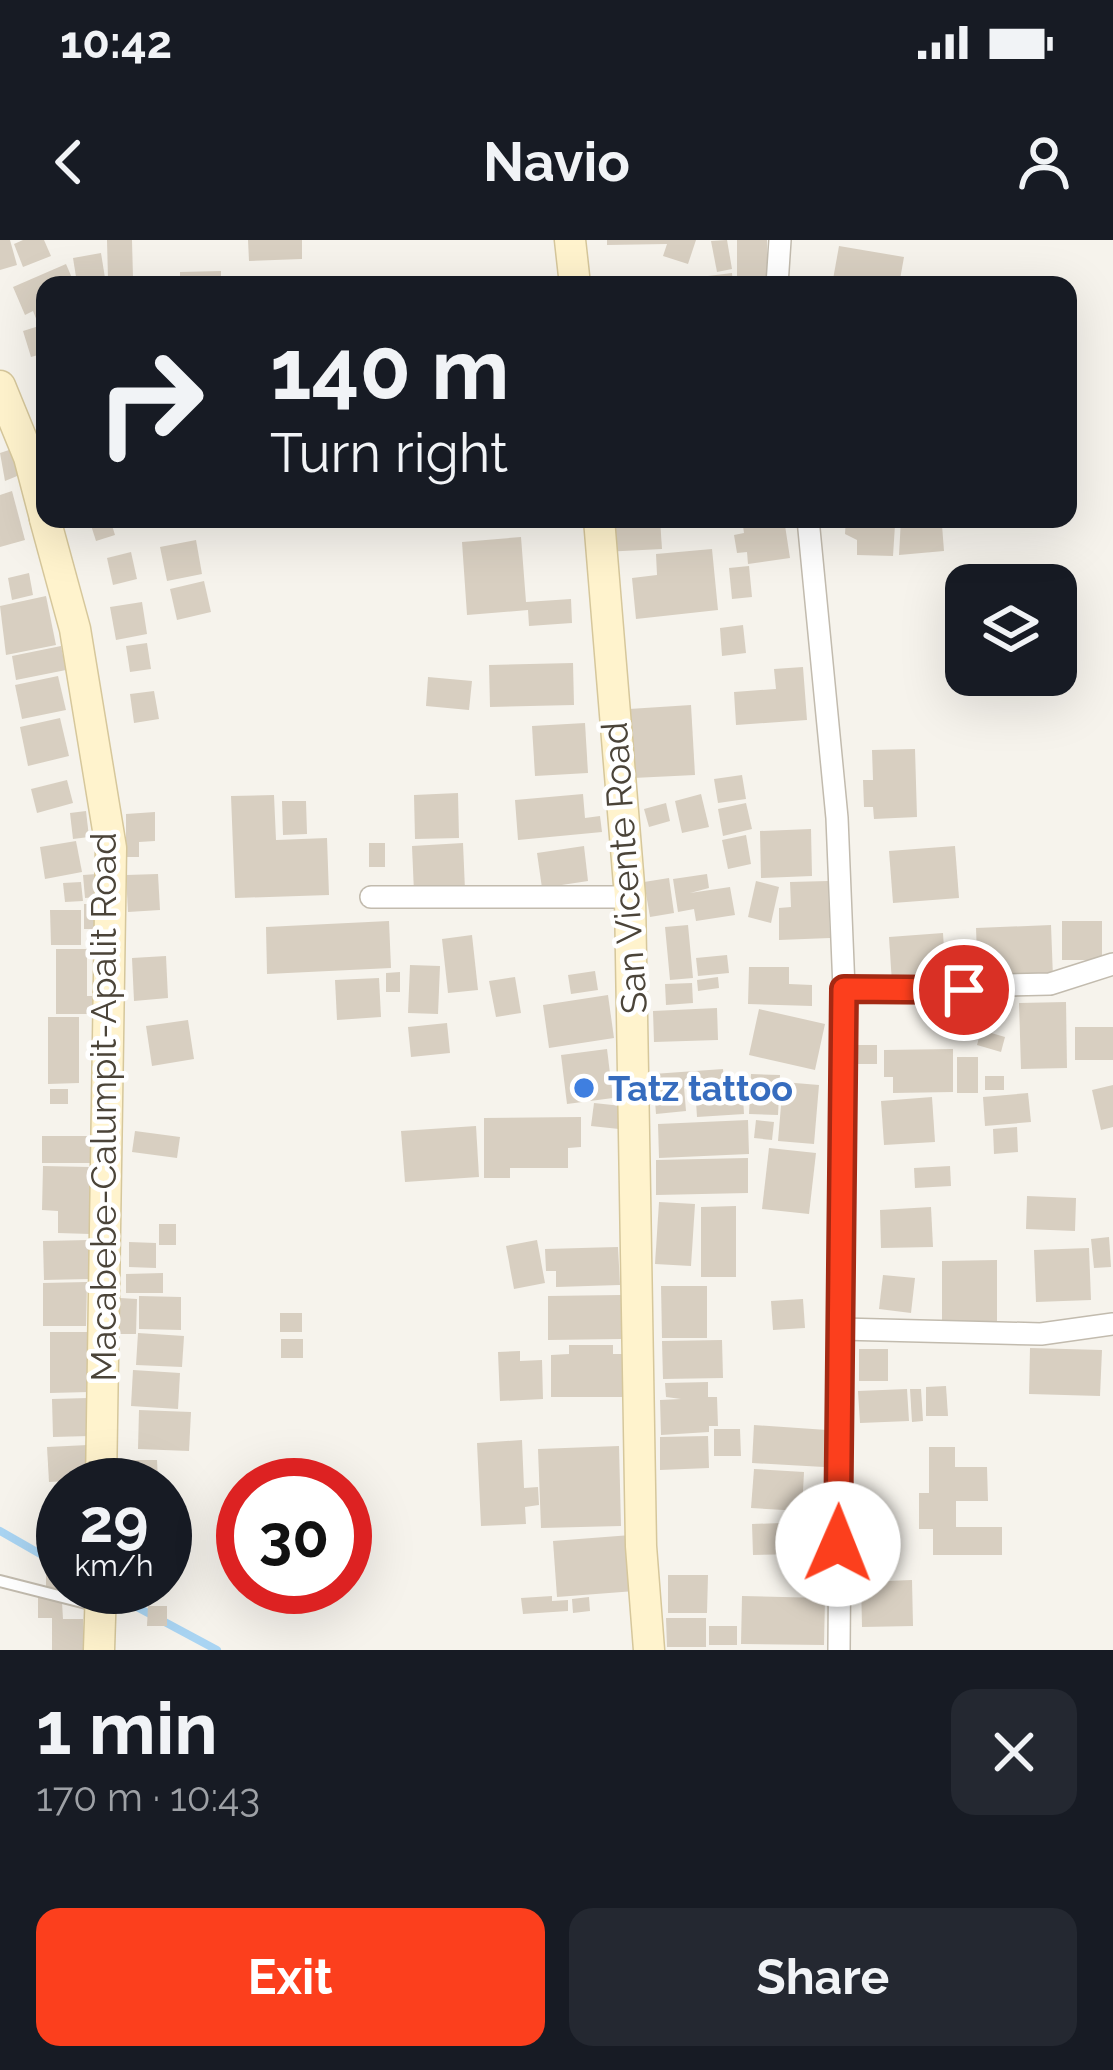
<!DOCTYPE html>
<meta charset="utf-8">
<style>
body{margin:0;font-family:Raleway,sans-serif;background:#242831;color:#f1f3f6;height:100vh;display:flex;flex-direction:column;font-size:45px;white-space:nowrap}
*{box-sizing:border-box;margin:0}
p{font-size:39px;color:#9ea1a6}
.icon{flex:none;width:66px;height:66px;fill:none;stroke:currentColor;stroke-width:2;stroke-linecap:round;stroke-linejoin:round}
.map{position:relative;height:1410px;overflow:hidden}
.sheet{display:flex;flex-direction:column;background:#171b24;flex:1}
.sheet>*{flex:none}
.top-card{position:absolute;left:36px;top:36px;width:1041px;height:252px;border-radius:24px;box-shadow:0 12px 48px #0002;background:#171b24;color:#f1f3f6;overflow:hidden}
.fabs{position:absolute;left:945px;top:324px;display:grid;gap:24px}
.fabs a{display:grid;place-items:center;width:132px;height:132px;border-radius:24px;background:#171b24;box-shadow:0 12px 48px #0002;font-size:60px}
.speed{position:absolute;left:36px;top:1218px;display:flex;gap:24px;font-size:60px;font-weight:700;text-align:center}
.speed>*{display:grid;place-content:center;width:156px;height:156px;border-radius:50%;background:#171b24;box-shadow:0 12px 48px #0002;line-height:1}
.speed small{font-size:30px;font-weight:400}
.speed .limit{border:18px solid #d22;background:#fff;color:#111}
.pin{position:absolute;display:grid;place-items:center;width:102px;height:102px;color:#fff;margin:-51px;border:6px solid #fff;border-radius:50%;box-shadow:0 3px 12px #0007}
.me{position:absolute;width:132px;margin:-66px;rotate:1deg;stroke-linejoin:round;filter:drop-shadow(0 0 9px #0008)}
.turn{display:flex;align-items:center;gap:42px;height:252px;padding:0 36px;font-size:54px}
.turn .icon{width:156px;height:156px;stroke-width:2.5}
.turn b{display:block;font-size:84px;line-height:102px}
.round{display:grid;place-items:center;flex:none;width:126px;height:126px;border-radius:24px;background:#242831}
.overview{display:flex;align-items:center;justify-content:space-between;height:204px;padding:0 36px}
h1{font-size:72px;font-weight:700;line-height:90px}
.cta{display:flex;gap:24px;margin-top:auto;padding:24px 36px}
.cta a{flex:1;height:138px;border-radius:24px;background:#fc3f1d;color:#fff;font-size:48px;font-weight:700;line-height:138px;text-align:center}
.cta a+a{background:#242831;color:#f1f3f6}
.status{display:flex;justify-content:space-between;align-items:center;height:84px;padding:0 60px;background:#171b24;direction:ltr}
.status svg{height:33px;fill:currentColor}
header{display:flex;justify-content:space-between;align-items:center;height:156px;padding:0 36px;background:#171b24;font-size:54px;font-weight:700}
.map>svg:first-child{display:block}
</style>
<div class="status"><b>10:42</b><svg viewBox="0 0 49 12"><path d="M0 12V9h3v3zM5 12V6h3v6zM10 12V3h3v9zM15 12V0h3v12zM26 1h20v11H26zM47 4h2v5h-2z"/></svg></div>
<header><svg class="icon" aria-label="back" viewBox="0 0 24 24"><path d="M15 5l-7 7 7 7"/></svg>Navio<svg class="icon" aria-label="person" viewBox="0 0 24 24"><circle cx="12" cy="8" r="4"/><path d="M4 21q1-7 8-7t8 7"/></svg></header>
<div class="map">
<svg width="1113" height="1410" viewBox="0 0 1113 1410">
<rect width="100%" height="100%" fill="#f6f3ec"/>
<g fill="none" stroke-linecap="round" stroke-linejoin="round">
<g stroke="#a9d4f2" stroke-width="8">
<polyline points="0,1291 63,1327"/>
<polyline points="107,1351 217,1410"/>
</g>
</g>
<g fill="#d8cfc1">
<polygon points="0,0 10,0 17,25 0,30"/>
<polygon points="23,0 44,0 51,16 23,27 14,4"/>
<polygon points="107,0 132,0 133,38 108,39"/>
<polygon points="248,0 302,0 302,19 249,21"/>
<polygon points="607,0 696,0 688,24 663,16 667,4 607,5"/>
<polygon points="727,0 732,29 717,32 711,1"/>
<rect x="737" y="0" width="30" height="45"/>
<polygon points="839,6 904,17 899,45 832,45"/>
<polygon points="101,13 105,38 77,43 73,18"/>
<polygon points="66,24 75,45 45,45 45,113 31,117 23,91 39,86 33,71 25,75 13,47"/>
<polygon points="221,31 221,45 180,45 180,32"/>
<polygon points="732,33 733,45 709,45 708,36"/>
<polygon points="12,209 22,234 5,241 0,213"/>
<polygon points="12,251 25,300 0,307 0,255"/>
<polygon points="89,279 110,279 115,295 96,301"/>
<polygon points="601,279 660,279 662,309 603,312"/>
<polygon points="674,279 728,279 728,284 674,286"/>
<polygon points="742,279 784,279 790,318 748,324 747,312 737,313 734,295 744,293"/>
<polygon points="846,279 885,279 885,285 895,285 893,316 857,315 857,300 845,294"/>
<polygon points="901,279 935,279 936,286 942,285 944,311 899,315"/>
<polygon points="521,297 526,362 571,359 572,383 529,386 528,370 467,375 462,302"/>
<polygon points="196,300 202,334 167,341 160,307"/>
<polygon points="712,309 718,370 636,379 632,338 657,335 656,314"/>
<polygon points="131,312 137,339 113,345 107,318"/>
<polygon points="749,326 752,357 732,359 729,328"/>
<polygon points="29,333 33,355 12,360 8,338"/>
<polygon points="204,341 211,372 177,380 170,349"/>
<polygon points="46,356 56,405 6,415 0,366"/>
<polygon points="142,362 147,394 116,400 110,367"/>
<polygon points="743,385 746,413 722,416 720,388"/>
<polygon points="147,403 151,429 130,432 126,406"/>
<polygon points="61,406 66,430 16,440 12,416"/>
<polygon points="573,423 574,465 490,467 489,425"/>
<polygon points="803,427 807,480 736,485 734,452 776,449 774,429"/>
<polygon points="58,436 66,470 22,479 15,445"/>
<polygon points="428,437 472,441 469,470 426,466"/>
<polygon points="154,451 159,479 134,483 130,454"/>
<polygon points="691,465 695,535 633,538 629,469"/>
<polygon points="60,478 69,516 28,526 20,487"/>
<polygon points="585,483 588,533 535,536 532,486"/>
<polygon points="915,509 917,577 874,579 873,567 864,567 863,540 873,540 872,510"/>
<polygon points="742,535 746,559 718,563 714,539"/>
<polygon points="67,540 73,563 37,573 31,549"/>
<polygon points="458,553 459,598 415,599 414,555"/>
<polygon points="583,554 585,578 600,576 602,592 518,600 515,560"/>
<polygon points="701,554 709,587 682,593 675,561"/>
<polygon points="274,555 276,600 327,598 329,655 235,658 231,556"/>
<polygon points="282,561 306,561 307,594 283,595"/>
<polygon points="666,563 670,581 649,587 644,569"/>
<polygon points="746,563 752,589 723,596 718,569"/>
<polygon points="86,571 89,597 73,599 70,573"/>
<polygon points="155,572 155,601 139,602 139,617 126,617 126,574"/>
<polygon points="811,589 812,636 761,638 760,591"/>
<polygon points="746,595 751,624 728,629 722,600"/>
<polygon points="76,601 82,632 45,639 40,607"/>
<rect x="369" y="603" width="16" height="24"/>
<polygon points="463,603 465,650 414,653 412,606"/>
<polygon points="584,606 588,641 542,648 537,613"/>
<polygon points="955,606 959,658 893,663 889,611"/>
<polygon points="97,634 98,657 85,658 83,635"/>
<polygon points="158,634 160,670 128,672 126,635"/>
<polygon points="707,634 709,648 690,653 730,647 735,675 696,681 694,669 678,672 673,639"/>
<polygon points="669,638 674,673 650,677 644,642"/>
<polygon points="756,641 779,647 771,683 748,677"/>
<polygon points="828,641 830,698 779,700 779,668 791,667 790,642"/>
<polygon points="81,642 83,661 65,662 63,643"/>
<polygon points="84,664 106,664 98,689 84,689"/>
<polygon points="50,670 81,670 81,705 51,705"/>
<polygon points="389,681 391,728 267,734 266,687"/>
<rect x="1062" y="681" width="40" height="39"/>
<polygon points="688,685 693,738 670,740 665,687"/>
<polygon points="1051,685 1053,738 978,741 976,688"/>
<polygon points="943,693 946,740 892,743 889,697"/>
<polygon points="472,695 478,750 448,753 442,699"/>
<polygon points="972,701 973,741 951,742 950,702"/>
<polygon points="56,709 87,709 87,756 97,756 98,774 56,774"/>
<polygon points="727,715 729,733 698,736 696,718"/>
<polygon points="166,716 168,758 134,761 132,718"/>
<polygon points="410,725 440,726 438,774 408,773"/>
<polygon points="749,727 789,727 789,744 812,745 812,766 748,764"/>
<polygon points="595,731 598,750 571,754 568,735"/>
<polygon points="400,732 400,752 386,752 386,733"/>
<polygon points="515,737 521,773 496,777 489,741"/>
<polygon points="718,737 719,748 698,751 697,740"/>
<polygon points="379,738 381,777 337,780 335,740"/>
<polygon points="692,743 693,763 666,765 665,744"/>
<polygon points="608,755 614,798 549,808 543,765"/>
<polygon points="1066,762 1067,828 1021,829 1019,763"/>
<polygon points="717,768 718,800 654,802 653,771"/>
<polygon points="759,769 825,784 815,830 749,815"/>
<polygon points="48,777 79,777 79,843 48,844"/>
<polygon points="188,780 194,819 152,826 146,786"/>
<polygon points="447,783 450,813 411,817 408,787"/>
<rect x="1075" y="787" width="38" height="33"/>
<polygon points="981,790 1005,797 1001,812 977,805"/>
<rect x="858" y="805" width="19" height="19"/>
<polygon points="607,809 613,858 567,864 561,815"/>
<polygon points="953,809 953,852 893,853 893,837 884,837 884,810"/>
<rect x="957" y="817" width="21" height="36"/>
<polygon points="723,829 724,841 742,840 744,874 697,877 695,847 684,847 686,871 656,874 653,834"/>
<polygon points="751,834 780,835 778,875 749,874"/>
<rect x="985" y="836" width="19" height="14"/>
<polygon points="783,842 819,845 814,904 778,901"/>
<polygon points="1113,845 1113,887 1101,890 1092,850"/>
<rect x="50" y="849" width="18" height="15"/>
<polygon points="1028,853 1031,882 985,886 983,857"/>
<polygon points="932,857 935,902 884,905 881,861"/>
<polygon points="594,863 622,866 619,889 591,886"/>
<polygon points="581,877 581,907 568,908 568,928 510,928 510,938 484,938 484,878"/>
<polygon points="748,880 749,914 659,918 658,884"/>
<polygon points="756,880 774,882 772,900 754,898"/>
<polygon points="476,886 479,937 405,942 401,891"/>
<polygon points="1017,887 1018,912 994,914 993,889"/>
<polygon points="135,891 180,897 177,918 132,912"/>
<rect x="42" y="896" width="48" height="27"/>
<polygon points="769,908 816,913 809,974 762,969"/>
<polygon points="748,918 748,953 656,955 656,920"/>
<polygon points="43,926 90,927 90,994 58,993 58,971 42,970"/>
<polygon points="950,926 951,946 915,948 914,928"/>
<polygon points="1027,956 1076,958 1075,991 1026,989"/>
<polygon points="659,962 695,964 691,1026 655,1024"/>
<polygon points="736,966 736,1037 701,1037 701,967"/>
<polygon points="931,967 933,1007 881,1008 880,970"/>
<rect x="159" y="984" width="17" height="21"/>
<polygon points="1109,997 1111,1027 1094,1028 1091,999"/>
<polygon points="89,1000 89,1039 44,1040 43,1001"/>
<polygon points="537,1000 545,1043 514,1049 506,1006"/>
<polygon points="129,1002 156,1003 156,1028 129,1027"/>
<polygon points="618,1007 620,1045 556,1047 556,1031 546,1031 545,1009"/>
<polygon points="1089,1008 1091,1060 1036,1062 1034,1010"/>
<polygon points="997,1020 997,1081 942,1081 942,1021"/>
<polygon points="163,1033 163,1053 126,1053 126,1034"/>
<polygon points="883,1035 915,1038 911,1073 879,1069"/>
<polygon points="87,1042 86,1086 43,1086 43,1043"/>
<polygon points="661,1046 707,1046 707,1098 662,1098"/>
<polygon points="621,1055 621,1099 548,1100 548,1056"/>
<polygon points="139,1056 181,1057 181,1090 139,1089"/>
<polygon points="120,1058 137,1059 136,1094 120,1094"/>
<polygon points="803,1059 805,1088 773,1090 771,1061"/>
<rect x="280" y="1073" width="22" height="19"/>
<polygon points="50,1092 89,1092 89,1152 50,1153"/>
<polygon points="138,1093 184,1096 182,1127 136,1125"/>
<rect x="281" y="1099" width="22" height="19"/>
<polygon points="722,1100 723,1138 663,1139 662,1101"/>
<polygon points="569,1105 613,1105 613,1114 623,1114 624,1157 551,1157 551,1115 569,1114"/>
<polygon points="1030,1108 1102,1110 1100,1156 1029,1154"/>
<rect x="859" y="1109" width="29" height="32"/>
<polygon points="520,1111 520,1121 542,1120 543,1159 500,1161 498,1112"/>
<polygon points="133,1130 180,1133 178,1169 131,1166"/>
<polygon points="708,1142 708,1157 717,1157 718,1186 709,1186 709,1192 661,1195 660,1160 681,1159 666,1157 665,1143"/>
<polygon points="946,1146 948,1176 926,1176 926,1147"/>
<polygon points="907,1149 909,1181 860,1183 858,1151"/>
<polygon points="910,1149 921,1149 923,1181 912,1182"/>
<polygon points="88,1158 89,1196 53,1197 52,1159"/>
<polygon points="139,1170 191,1172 189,1211 138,1209"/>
<polygon points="754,1185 827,1190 824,1227 752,1223"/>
<polygon points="714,1189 740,1189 741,1216 714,1216"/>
<polygon points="708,1196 709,1228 660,1230 660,1197"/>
<polygon points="522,1200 524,1248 538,1247 539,1265 525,1267 526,1284 481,1286 477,1203"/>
<polygon points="88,1205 89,1240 49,1242 47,1207"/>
<polygon points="619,1206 621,1286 541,1288 538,1209"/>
<polygon points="929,1207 955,1207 955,1227 987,1227 988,1261 956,1261 956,1287 1002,1287 1002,1315 933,1315 933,1289 919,1289 919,1253 929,1253"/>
<polygon points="125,1220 157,1220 158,1241 126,1241"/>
<polygon points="754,1229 804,1232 802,1271 751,1268"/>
<polygon points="806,1282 807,1314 753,1315 752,1284"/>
<polygon points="165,1290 173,1290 174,1342 165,1342"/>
<rect x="46" y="1291" width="17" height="58"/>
<polygon points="631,1295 635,1351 557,1357 553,1301"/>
<polygon points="668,1335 708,1335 707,1373 668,1373"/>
<polygon points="912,1340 913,1386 862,1387 861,1342"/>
<polygon points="38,1356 62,1362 63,1379 83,1379 84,1410 52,1410 52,1378 38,1378"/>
<polygon points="552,1356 552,1361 568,1360 568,1371 523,1374 521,1358"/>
<polygon points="742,1356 825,1358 824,1405 741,1404"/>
<polygon points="589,1357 590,1371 573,1373 572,1359"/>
<polygon points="148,1366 167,1366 167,1386 147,1386"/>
<polygon points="666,1378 706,1378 706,1407 667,1407"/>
<rect x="709" y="1386" width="28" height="19"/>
</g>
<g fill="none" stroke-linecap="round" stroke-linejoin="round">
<defs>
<polyline id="lane" points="0,1341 98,1366"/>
<g id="street">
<polyline points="777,45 780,0"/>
<polyline points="808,279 837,578 844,749 839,1410"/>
<polyline points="371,657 630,657"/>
<polyline points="844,749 1050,744 1113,724"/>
<polyline points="841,1089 1041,1094 1113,1084"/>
</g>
<g id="secondary">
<polyline points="570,0 575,45"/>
<polyline points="0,146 29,217 45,278"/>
<polyline points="45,279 75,389 111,608 101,1245"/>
<polyline points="599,279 630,657 641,1306 649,1410"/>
<polyline points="99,1410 101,1347"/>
</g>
</defs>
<use href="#lane" stroke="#c2bbae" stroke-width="14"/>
<use href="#street" stroke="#c2bbae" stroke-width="24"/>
<use href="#secondary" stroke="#d6c79b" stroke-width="33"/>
<use href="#lane" stroke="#fff" stroke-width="10"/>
<use href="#street" stroke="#fff" stroke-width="21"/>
<use href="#secondary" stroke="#fff3cd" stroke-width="30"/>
</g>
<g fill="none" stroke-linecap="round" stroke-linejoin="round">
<defs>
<polyline id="route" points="838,1304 844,749 964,750"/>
</defs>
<use href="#route" stroke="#a42913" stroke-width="30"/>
<use href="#route" stroke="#fc3f1d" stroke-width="21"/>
</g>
<circle fill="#3f7fe0" stroke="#fff" stroke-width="4.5" cx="584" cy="848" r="12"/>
<g text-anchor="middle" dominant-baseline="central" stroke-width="9" stroke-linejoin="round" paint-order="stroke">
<g font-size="36" fill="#4b4439" stroke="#fff">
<text transform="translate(624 628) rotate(-94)">San Vicente Road</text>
<text transform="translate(103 867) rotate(-90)">Macabebe-Calumpit-Apalit Road</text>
</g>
<g font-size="36" font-weight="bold" fill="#366cbe" stroke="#fff" text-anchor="start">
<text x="608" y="848">Tatz tattoo</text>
</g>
</g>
</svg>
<div class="fabs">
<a><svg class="icon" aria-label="layers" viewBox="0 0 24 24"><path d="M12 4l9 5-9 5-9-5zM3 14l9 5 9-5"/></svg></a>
</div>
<div class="speed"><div>29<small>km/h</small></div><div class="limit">30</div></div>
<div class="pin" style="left:964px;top:750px;background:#d93025"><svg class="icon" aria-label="arrive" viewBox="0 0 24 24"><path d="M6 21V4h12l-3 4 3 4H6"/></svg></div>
<svg class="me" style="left:838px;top:1304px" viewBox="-20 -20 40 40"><circle r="19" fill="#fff"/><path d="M0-13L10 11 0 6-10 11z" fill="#fc3f1d"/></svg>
<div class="top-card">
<div class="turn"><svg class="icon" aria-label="right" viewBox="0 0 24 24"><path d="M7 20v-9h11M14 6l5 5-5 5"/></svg><div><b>140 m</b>Turn right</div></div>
</div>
</div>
<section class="sheet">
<div class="overview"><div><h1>1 min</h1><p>170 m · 10:43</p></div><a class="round"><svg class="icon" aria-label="close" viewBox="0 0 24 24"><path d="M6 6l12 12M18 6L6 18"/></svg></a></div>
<div class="cta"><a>Exit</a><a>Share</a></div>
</section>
